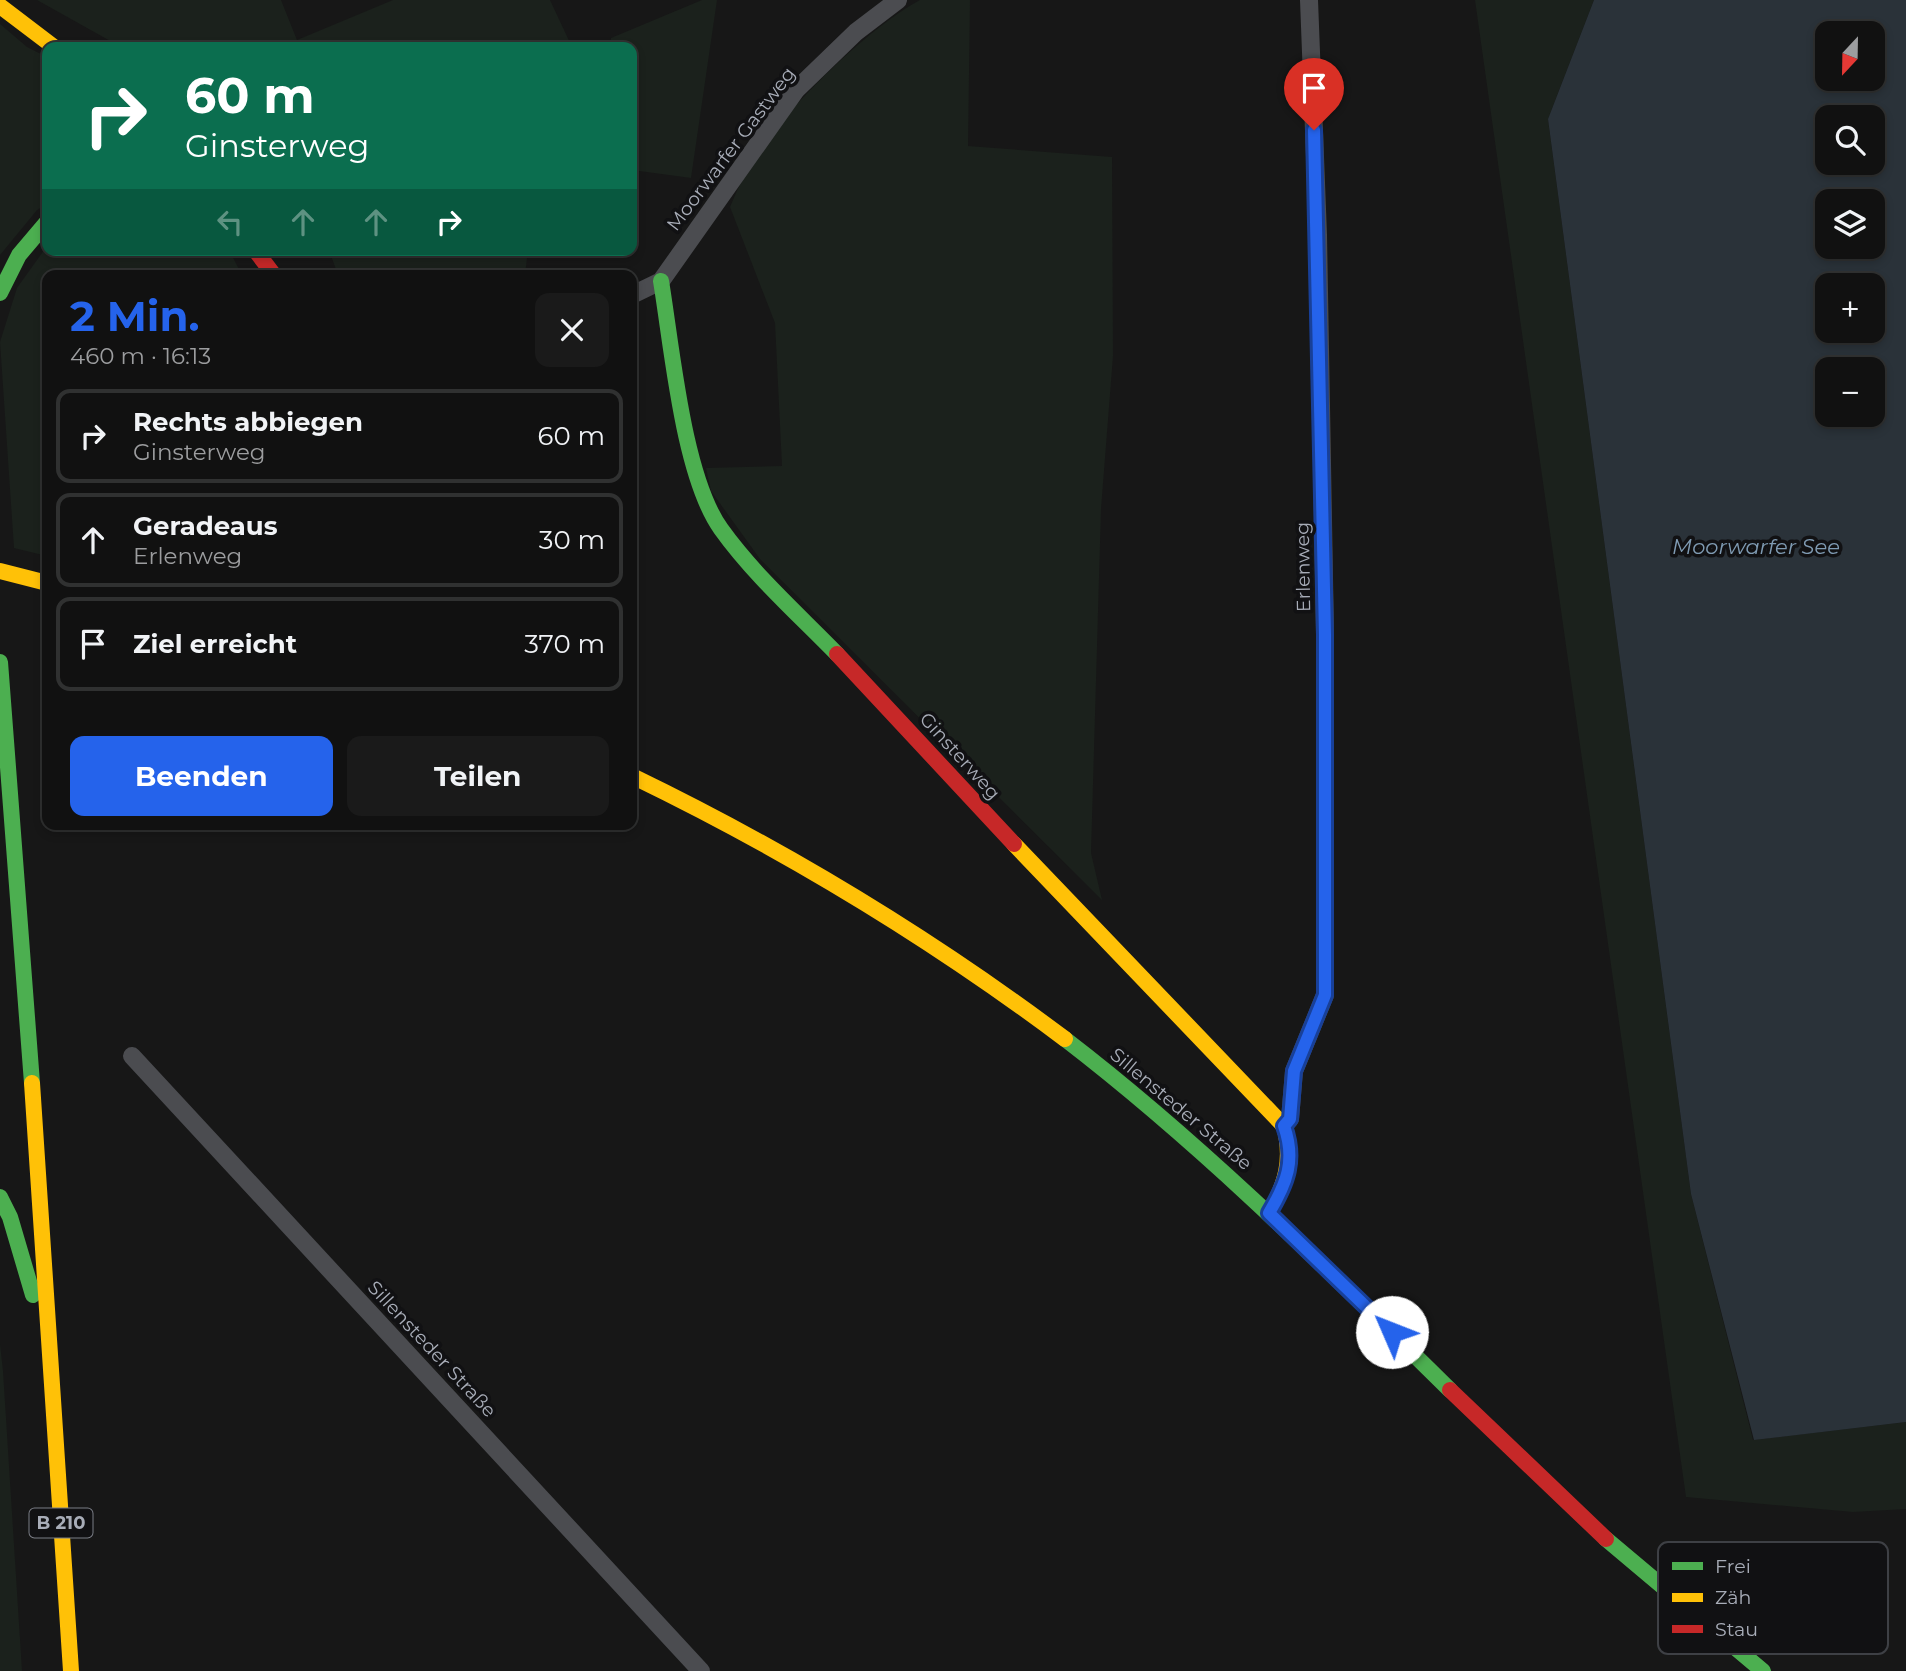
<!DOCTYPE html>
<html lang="de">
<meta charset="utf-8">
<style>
body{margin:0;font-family:Montserrat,sans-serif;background:#1a1a1a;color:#f1f3f6;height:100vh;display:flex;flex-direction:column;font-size:26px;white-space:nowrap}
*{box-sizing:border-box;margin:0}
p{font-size:23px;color:#9c9d9f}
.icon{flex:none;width:38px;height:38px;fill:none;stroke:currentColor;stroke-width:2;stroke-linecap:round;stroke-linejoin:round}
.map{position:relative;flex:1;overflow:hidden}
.panel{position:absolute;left:42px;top:270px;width:595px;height:560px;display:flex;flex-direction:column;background:#111;border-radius:14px;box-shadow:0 4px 10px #0003,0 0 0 2px #303131}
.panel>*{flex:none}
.guide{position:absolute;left:42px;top:42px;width:595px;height:214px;border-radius:14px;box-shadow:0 4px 10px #0003,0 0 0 2px #303131;background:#0b6e4f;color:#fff;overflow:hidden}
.needle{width:46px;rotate:202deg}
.controls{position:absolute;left:1815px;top:21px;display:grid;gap:14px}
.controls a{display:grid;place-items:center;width:70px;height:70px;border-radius:14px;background:#111;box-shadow:0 4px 10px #0003,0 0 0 2px #303131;font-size:35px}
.pin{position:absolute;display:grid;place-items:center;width:60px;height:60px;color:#fff;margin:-72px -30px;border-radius:50% 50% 50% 0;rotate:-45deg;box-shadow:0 0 7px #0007}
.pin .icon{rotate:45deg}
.me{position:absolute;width:77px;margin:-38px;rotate:314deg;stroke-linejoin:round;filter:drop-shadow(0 0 5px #0008)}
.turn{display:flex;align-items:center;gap:24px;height:147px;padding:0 28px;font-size:32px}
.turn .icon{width:91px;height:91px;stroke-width:2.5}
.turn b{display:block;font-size:49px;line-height:60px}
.lanes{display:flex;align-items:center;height:66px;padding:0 28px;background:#0003;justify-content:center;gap:35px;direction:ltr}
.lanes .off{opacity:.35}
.round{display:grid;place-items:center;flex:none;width:74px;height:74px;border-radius:14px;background:#1a1a1a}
.overview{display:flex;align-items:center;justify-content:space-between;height:119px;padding:0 28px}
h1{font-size:42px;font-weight:700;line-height:52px;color:#2563eb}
.primary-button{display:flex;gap:14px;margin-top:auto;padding:14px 28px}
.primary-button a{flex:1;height:80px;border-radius:14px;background:#2563eb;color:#fff;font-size:28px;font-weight:700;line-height:80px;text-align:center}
.primary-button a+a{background:#1a1a1a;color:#f1f3f6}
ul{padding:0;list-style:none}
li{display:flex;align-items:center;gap:21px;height:94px;margin:0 14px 10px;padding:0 14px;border:4px solid #303131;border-radius:14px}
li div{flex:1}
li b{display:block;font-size:26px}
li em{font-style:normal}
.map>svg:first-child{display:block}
</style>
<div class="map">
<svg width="1906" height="1671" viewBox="0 0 1906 1671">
<rect width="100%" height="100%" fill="#171717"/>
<g fill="#1b211c">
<polygon points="37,0 281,0 297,40 393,0 550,0 572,47 121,47"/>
<polygon points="702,0 717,0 691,178 632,170 632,47 610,47 611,38"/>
<path d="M920 0H970L968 146 1112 157 1113 356 1101 509 1091 853 1102 900 760 559 711 491 706 468 782 466 775 323 730 207C737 191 744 174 754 159 784 110 869 27 920 0Z"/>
<polygon points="1475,0 1594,0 1548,119 1691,1194 1753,1440 1906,1422 1906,1509 1853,1512 1686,1497"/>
<polygon points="0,24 27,47 47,57 47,204 37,210 0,255"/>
<polygon points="47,246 47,250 229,250 242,275 47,275 47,556 14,548 0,342 17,288"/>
<polygon points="329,250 528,250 525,275 338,275"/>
<polygon points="0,1344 3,1371 22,1671 0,1671"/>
</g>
<path fill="#2a3239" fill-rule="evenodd" d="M1594 0H1906V1422L1754 1440 1691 1194 1548 119ZM1827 33H1872V79H1827ZM1827 117H1872V163H1827ZM1827 201H1872V247H1827ZM1827 285H1872V331H1827ZM1827 369H1872V415H1827Z"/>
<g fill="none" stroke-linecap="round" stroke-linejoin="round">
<g stroke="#4b4c50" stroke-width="18">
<polyline points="632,295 661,281 796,90 856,32 898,0"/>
<polyline points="132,1056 701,1671"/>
<polyline points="1284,1126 1290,1119 1294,1071 1325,995 1325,634 1318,235 1309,0"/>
</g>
<g stroke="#4caf50" stroke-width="16">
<path d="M661 281C672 347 683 476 721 529 754 575 798 614 837 654"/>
<polyline points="0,293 19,255 47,222"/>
<polyline points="0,662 32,1083"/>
<path d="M1065 1039C1203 1145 1326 1268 1450 1390"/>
<polyline points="0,1197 10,1217 33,1295"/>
<polyline points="1606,1539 1763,1671"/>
</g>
<g stroke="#ffc107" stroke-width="16">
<polyline points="0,6 54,47"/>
<polyline points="0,571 47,583"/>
<path d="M632 776C785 850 929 937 1065 1039"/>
<path d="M1014 844 1284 1126C1293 1159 1286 1184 1269 1213"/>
<polyline points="32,1083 71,1671"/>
</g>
<g stroke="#c62828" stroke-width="16">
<polyline points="255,250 274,275"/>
<polyline points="837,654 1014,844"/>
<polyline points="1450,1390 1606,1539"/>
</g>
</g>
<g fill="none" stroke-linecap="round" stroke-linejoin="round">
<defs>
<path id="route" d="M1314 130 1325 635V995L1294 1071 1290 1119 1284 1126C1296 1160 1287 1183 1269 1213L1392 1332"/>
</defs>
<use href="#route" stroke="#184099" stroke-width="18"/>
<use href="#route" stroke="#2563eb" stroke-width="12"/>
</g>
<g text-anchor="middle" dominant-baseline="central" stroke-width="7" stroke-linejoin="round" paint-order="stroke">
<rect fill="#111113" stroke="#7b7e86" stroke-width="2" x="29.5" y="1508.5" width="63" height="29" rx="5"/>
<g font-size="18" font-weight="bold" fill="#a8adb8">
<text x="61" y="1523">B 210</text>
</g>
<g font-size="19" fill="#a8adb8" stroke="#111113">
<text transform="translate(731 149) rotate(-53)">Moorwarfer Gastweg</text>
<text transform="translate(1303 567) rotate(-91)">Erlenweg</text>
<text transform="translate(960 756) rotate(48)">Ginsterweg</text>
<text transform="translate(1181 1109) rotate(40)">Sillensteder Straße</text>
<text transform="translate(432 1349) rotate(47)">Sillensteder Straße</text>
</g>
<g font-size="21" font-style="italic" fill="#7f9bb3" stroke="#111113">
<text x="1756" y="546">Moorwarfer See</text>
</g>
</g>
<rect x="1658" y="1542" width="230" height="112" rx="10" fill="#111113" stroke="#3e4045" stroke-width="2"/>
<rect x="1672" y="1562" width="31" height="8" fill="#4caf50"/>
<rect x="1672" y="1593" width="31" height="9" fill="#ffc107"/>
<rect x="1672" y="1625" width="31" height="8" fill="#c62828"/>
<g font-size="19" fill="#a8adb8">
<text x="1715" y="1573">Frei</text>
<text x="1715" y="1604">Zäh</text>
<text x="1715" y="1636">Stau</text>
</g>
</svg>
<div class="controls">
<a><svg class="needle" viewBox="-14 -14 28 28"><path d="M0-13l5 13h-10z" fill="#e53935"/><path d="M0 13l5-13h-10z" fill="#9c9d9f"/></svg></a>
<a><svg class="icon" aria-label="search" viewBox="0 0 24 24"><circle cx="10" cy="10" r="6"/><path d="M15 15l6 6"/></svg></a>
<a><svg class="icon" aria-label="layers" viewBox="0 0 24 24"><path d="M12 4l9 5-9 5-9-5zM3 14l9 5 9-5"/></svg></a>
<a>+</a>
<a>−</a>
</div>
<div class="pin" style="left:1314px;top:130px;background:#d93025"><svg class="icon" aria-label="arrive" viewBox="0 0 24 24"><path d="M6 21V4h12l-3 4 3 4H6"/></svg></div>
<svg class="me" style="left:1392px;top:1332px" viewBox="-20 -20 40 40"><circle r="19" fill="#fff"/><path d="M0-13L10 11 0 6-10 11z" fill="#2563eb"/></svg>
<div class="guide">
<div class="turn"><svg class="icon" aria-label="right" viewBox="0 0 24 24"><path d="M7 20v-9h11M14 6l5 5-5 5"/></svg><div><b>60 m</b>Ginsterweg</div></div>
<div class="lanes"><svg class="icon off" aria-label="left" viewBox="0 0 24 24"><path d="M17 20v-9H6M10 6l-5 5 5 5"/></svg><svg class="icon off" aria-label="ahead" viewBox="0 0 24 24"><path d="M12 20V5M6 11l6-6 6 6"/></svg><svg class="icon off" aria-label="ahead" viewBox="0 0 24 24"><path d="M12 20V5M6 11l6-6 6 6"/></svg><svg class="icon" aria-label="right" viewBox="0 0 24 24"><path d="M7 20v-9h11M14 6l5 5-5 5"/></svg></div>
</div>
<section class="panel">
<div class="overview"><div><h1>2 Min.</h1><p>460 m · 16:13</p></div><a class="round"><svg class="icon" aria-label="close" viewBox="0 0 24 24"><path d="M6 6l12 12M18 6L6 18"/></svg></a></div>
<ul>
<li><svg class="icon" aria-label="right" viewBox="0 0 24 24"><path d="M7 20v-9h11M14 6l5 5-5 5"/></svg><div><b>Rechts abbiegen</b><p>Ginsterweg</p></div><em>60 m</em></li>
<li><svg class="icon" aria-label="ahead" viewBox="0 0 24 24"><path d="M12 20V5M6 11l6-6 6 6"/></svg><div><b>Geradeaus</b><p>Erlenweg</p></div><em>30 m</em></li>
<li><svg class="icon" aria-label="arrive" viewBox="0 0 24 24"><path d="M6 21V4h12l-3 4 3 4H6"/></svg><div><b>Ziel erreicht</b></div><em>370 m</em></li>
</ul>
<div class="primary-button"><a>Beenden</a><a>Teilen</a></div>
</section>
</div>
